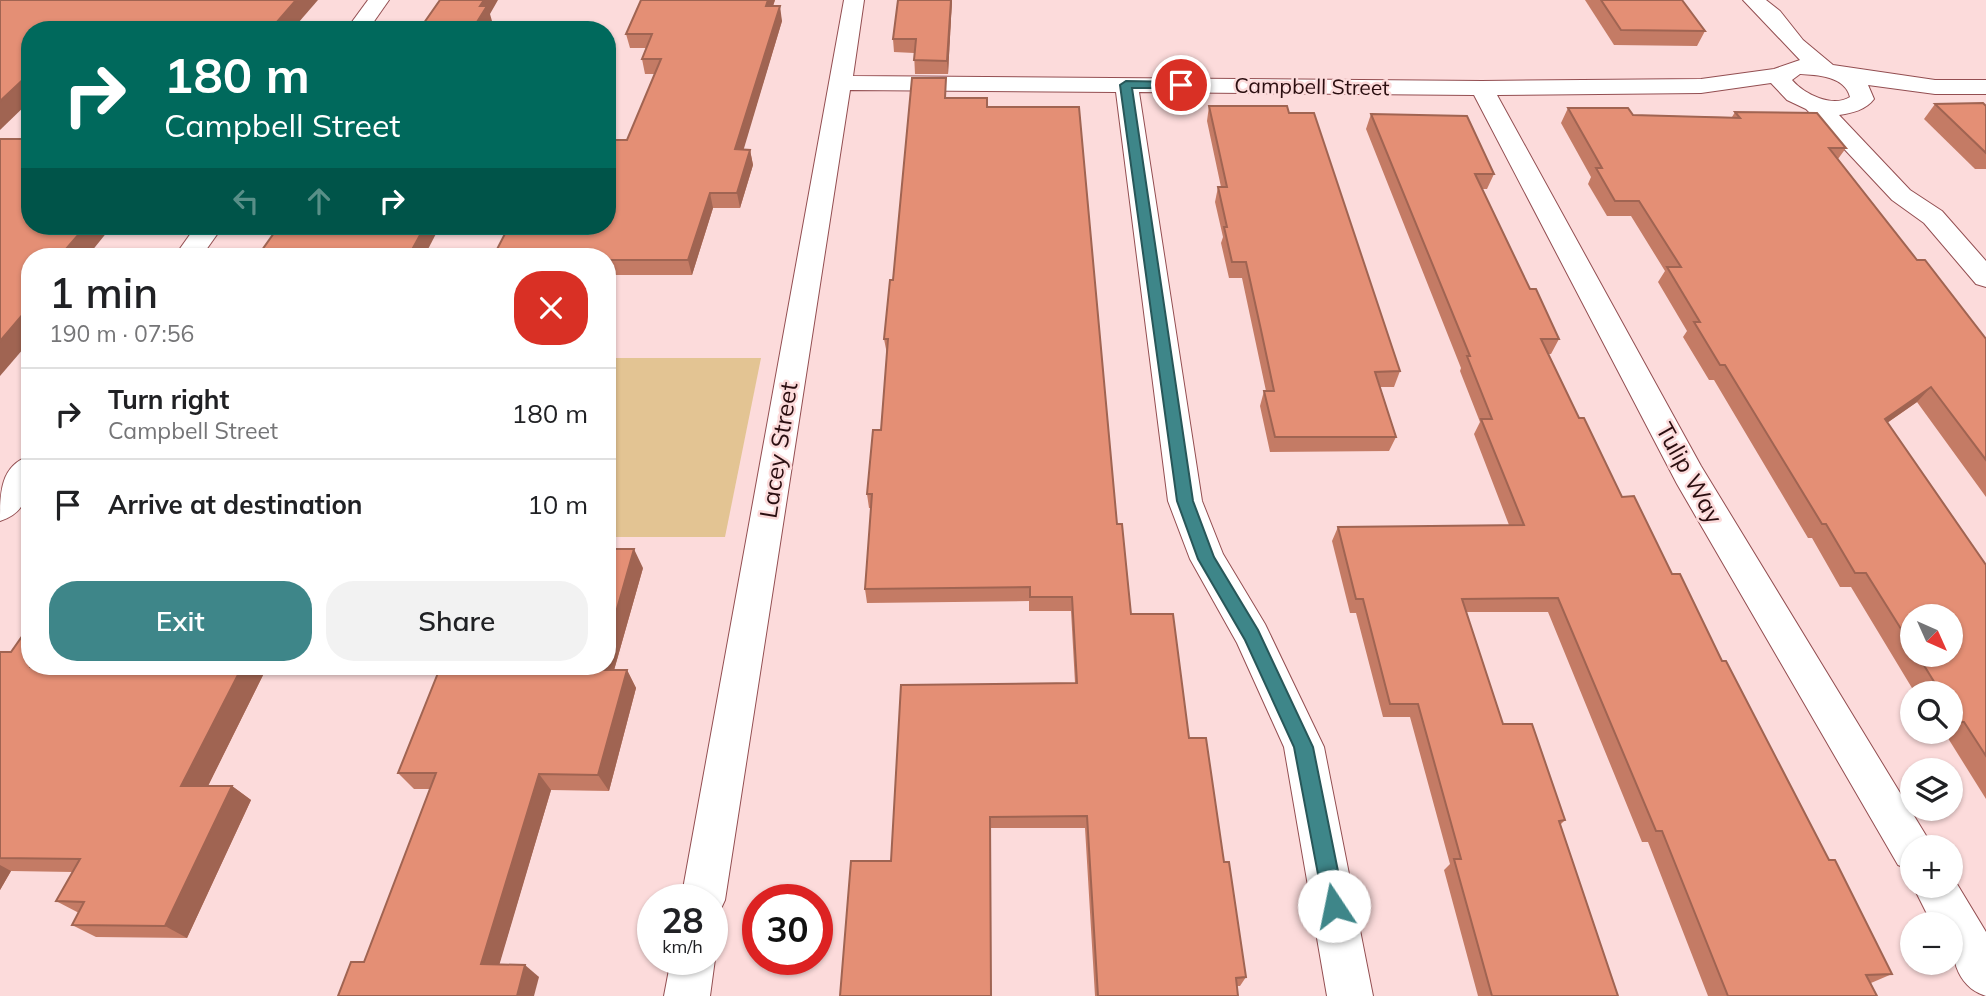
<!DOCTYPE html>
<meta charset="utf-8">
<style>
body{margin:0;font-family:Mulish,sans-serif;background:#f2f2f2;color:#202124;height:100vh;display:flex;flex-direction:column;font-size:26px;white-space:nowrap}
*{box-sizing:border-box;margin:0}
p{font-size:23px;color:#757577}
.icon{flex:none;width:38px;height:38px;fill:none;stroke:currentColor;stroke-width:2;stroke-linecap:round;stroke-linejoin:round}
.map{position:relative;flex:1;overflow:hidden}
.panel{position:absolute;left:21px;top:248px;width:595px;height:427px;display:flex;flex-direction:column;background:#fff;border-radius:28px;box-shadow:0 2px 5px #0004}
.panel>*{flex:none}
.hud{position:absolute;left:21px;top:21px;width:595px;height:214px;border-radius:28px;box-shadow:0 2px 5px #0004;background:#00695c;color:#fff;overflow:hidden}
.needle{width:46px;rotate:135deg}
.tools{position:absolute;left:1900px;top:604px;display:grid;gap:14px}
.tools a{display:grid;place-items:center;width:63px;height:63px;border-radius:50%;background:#fff;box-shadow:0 2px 5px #0004;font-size:35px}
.speed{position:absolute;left:637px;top:884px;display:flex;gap:14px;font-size:35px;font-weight:700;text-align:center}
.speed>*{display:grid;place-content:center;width:91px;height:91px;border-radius:50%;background:#fff;box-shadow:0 2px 5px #0004;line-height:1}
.speed small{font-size:18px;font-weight:400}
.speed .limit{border:10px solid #d22;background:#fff;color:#111}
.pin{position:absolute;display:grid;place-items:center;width:60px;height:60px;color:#fff;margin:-30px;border:4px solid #fff;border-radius:50%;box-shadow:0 2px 7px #0007}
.me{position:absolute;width:77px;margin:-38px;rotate:349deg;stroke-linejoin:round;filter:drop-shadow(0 0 5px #0008)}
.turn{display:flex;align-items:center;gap:24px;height:147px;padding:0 28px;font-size:32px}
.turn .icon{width:91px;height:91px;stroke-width:2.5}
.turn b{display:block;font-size:49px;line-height:60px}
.lanes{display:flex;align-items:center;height:66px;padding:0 28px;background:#0003;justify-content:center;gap:35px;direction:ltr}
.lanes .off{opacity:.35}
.round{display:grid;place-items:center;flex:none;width:74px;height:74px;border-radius:28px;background:#f2f2f2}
.summary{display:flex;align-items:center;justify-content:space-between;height:119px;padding:0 28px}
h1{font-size:42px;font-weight:600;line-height:52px}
.button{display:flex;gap:14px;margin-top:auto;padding:14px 28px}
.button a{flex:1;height:80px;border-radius:28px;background:#3e8689;color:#fff;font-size:28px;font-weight:600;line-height:80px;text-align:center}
.button a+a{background:#f2f2f2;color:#202124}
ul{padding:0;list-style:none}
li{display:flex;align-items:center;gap:21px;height:91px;padding:0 28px;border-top:2px solid #e0e0e0}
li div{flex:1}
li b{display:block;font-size:26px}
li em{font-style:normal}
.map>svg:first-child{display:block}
</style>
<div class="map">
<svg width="1986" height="996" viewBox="0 0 1986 996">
<rect width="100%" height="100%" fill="#fcdbdb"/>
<polygon fill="#e3c493" points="607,358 761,358 725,537 607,537"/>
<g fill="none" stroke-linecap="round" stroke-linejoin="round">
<defs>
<g id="street">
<polygon points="368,0 389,0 368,30 346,30"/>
<path d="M844 0H864L853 76 1482 81 1701 79 1774 69 1800 60 1743 0H1766L1780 11 1803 40 1833 65 1935 80H1986V94H1935L1868 85 1874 99C1866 110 1852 113 1839 115L1910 190 1942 211 1986 261V287L1976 284 1924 223 1892 200 1819 122 1806 109 1787 100 1771 83 1701 93 1497 95 1701 466 1933 847H1913V871L1898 865 1677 484 1474 95 1139 92 1202 501 1223 554 1265 624 1324 747 1373 996H1327L1284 747 1237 643 1190 559 1168 501 1116 92 850 90 725 900 718 915 712 918V900H681ZM1800 74C1817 75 1845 76 1850 97 1832 108 1804 94 1792 80Z"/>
<polygon points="196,226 223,226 201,257 174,257"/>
<path d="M30 456C30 483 32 511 0 521 0 494 0 465 30 456Z"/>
<path d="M1951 874 1986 932V996C1954 986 1951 953 1951 924H1932L1913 886H1951Z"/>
<polygon points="712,952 715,959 710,996 664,996 671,959 712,959"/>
</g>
</defs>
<use href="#street" stroke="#934e51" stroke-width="2"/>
<use href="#street" fill="#fff" fill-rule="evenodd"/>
</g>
<g fill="#c47b65" fill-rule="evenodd">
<polygon points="775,0 773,6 782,21 743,149 750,150 753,165 740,208 713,208 692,275 607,275 607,257 627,140 655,74 645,74 642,59 646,48 630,48 626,34"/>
<polygon points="898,0 952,0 948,74 915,74 914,53 894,52 893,39"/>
<polygon points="1585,0 1682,0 1705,31 1697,46 1614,45"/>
<polygon points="947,98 987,107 1117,524 1131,614 1189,738 1224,862 1246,977 1240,986 1237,986 1238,996 1095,996 1085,828 990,828 891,861 1075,683 1071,611 1029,611 1029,601 867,603 865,589 871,508 869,508 867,494 881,430 887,354 884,339 893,280"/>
<polygon points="1935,104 1986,106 1986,169 1975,169 1924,119"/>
<polygon points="1209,106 1289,113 1400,371 1394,387 1380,387 1396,437 1389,451 1270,452 1260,406 1264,391 1266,391 1242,278 1229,278 1221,243 1223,237 1215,202 1218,187 1221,187 1207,121"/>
<path d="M1568 108 1633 115 1732 117 1735 112 1846 148 1838 159 1917 260 1986 339V497L1917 402 1887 423 1986 565V799L1946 735H1940L1938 732H1951V693H1915L1851 587H1840L1812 538H1808L1714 380H1709L1683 337 1687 331 1658 282 1665 271 1631 216H1607L1588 184 1591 177 1561 123ZM1913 616 1951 654H1913Z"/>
<polygon points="1371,114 1494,174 1487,189 1482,189 1530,289 1559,339 1551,354 1548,354 1579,418 1622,497 1672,574 1722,661 1829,860 1892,974 1871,983 1877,996 1708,996 1648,842 1642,842 1548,612 1466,612 1503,724 1565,820 1560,825 1618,996 1478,996 1444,870 1450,864 1410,717 1383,717 1356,613 1350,613 1332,541 1338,527 1509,525 1474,434 1480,422 1460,371 1461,368 1366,129"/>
<polygon points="643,568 614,670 627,670 636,688 609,791 551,790 499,964 539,977 364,962 430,789 414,789 398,773 467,669"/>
<polygon points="0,652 30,667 267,667 208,786 232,786 251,800 187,938 96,937 72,925 79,913 56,901 73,872 11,871 0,890"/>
</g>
<g fill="#a06452">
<polygon points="296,0 318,0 292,30 270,30"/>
<polygon points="484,0 498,0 490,14 492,21 487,30 472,30 480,6"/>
<polygon points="768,0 775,0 768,20 766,6"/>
<polygon points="951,0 952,0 948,74 947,61"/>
<polygon points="780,6 782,21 739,165 735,149"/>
<polygon points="30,73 30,101 0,130 0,101"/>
<polygon points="750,150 753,165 740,208 737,193"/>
<polygon points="710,193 713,208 692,275 688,260"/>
<polygon points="86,226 109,226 106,229 108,231 87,257 59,257"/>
<polygon points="425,226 440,226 424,257 408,257"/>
<polygon points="30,306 30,341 0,376 0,341"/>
<polygon points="1931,387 1917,402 1871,434 1885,419"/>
<polygon points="634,549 643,568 609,688 600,670 601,667 607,667 607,644"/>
<polygon points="242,667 267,667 201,800 181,786"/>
<polygon points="627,670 636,688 609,791 598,775"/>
<polygon points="539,774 551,790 496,976 481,964"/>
<polygon points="232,786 251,800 187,938 165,926"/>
<polygon points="0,865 11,871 0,890"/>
<polygon points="525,965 539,977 534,996 517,996"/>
</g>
<g fill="#e48f75" stroke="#a06452" stroke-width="2">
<polygon points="0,0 296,0 270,30 30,30 30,73 0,101"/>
<polygon points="440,0 484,0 480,6 487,6 472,30 419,30"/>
<polygon points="641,0 768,0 766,6 780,6 735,149 750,150 737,193 710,193 688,260 607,260 607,257 493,257 509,226 607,226 607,140 627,140 661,59 642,59 652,34 626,34"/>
<polygon points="898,0 951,0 947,61 914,60 916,39 893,39"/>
<polygon points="1601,0 1682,0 1705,31 1621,30"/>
<polygon points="912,78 946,78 945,98 987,98 987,107 1079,107 1117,524 1122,524 1131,614 1173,614 1189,738 1206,738 1224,862 1229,862 1246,977 1236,978 1238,996 1098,996 1087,816 990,817 991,996 840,996 851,861 891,861 901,685 1077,683 1072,597 1030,597 1030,587 865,589 872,494 867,494 873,430 881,430 888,339 884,339 890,280 893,280"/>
<polygon points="1983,103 1986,106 1986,153 1935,104"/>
<polygon points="1209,106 1287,106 1289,113 1314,113 1400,371 1375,372 1396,437 1275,437 1264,391 1274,391 1261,330 1246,262 1232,262 1224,227 1227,227 1218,187 1227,187"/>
<polygon points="1568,108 1628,108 1633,115 1740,118 1735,112 1817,113 1846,148 1829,148 1917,260 1925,260 1986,339 1986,460 1931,387 1885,419 1986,565 1986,756 1964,722 1959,722 1951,710 1951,693 1941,693 1917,654 1951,654 1951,616 1913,616 1913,648 1866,573 1855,573 1826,524 1822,524 1725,365 1720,365 1694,322 1700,322 1667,267 1681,267 1639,201 1615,201 1596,168 1602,168"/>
<polygon points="1371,114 1467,116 1494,174 1475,174 1530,289 1536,289 1559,339 1541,339 1579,418 1584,418 1622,497 1634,496 1672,574 1680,574 1722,661 1726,661 1829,860 1835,860 1892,974 1866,975 1877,996 1728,996 1662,831 1656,831 1558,598 1462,599 1503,724 1532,724 1565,820 1559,821 1618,996 1492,996 1454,859 1461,859 1418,704 1390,704 1363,599 1356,599 1338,527 1524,525 1481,419 1492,419 1467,356 1470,356"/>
<polygon points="0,139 30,139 30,226 86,226 59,257 30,257 30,306 0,341"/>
<polygon points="279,226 425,226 408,257 257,257"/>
<polygon points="607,549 634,549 607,644"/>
<polygon points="30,625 30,667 242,667 181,786 232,786 165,926 72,925 84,902 56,901 80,859 0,858 0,652 11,652"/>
<polygon points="467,667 601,667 600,670 627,670 598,775 539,774 481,964 525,965 517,996 338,996 351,962 364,962 436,773 398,773 440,668 467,669"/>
</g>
<polygon fill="#3e8689" stroke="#285759" stroke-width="2" points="1126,81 1181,82 1186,85 1181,88 1132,88 1193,501 1214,557 1258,630 1313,747 1345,906 1342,914 1334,917 1327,914 1324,906 1294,747 1245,640 1198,559 1177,501 1120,85"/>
<g text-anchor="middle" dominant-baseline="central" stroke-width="5" stroke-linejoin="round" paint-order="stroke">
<g font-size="21" fill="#2a0e10" stroke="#fcdbdb">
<text transform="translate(1312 86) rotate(1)">Campbell Street</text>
</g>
<g font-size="24" fill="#2a0e10" stroke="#fcdbdb">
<text transform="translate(778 450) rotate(-81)">Lacey Street</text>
<text transform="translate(1690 473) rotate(61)">Tulip Way</text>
</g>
</g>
</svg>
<div class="tools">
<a><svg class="needle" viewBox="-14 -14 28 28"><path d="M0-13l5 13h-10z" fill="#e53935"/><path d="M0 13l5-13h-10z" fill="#757577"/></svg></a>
<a><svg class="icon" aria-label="search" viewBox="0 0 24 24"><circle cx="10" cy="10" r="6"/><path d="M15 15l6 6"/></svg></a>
<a><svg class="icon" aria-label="layers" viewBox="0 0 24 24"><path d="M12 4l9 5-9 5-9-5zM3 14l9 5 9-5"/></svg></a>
<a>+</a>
<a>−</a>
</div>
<div class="speed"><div>28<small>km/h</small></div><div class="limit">30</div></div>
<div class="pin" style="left:1181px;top:85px;background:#d93025"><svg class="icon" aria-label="arrive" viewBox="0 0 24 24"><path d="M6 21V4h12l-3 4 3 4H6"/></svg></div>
<svg class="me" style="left:1334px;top:906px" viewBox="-20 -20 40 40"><circle r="19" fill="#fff"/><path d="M0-13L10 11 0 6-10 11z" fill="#3e8689"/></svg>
<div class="hud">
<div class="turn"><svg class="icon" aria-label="right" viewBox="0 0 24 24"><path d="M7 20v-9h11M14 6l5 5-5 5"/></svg><div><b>180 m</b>Campbell Street</div></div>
<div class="lanes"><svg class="icon off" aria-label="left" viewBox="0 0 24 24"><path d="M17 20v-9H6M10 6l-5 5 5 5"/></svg><svg class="icon off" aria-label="ahead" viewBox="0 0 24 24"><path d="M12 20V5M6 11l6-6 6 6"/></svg><svg class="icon" aria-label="right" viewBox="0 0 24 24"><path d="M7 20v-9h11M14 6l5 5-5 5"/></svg></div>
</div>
<section class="panel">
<div class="summary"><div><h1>1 min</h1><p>190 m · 07:56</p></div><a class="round" style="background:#d93025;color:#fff"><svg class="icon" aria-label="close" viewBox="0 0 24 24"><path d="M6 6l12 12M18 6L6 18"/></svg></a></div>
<ul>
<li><svg class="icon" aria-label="right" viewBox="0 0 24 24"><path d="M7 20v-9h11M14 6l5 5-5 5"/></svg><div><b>Turn right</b><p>Campbell Street</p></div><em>180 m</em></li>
<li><svg class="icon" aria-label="arrive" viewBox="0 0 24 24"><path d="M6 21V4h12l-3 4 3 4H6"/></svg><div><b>Arrive at destination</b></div><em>10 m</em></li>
</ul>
<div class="button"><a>Exit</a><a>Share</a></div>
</section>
</div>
